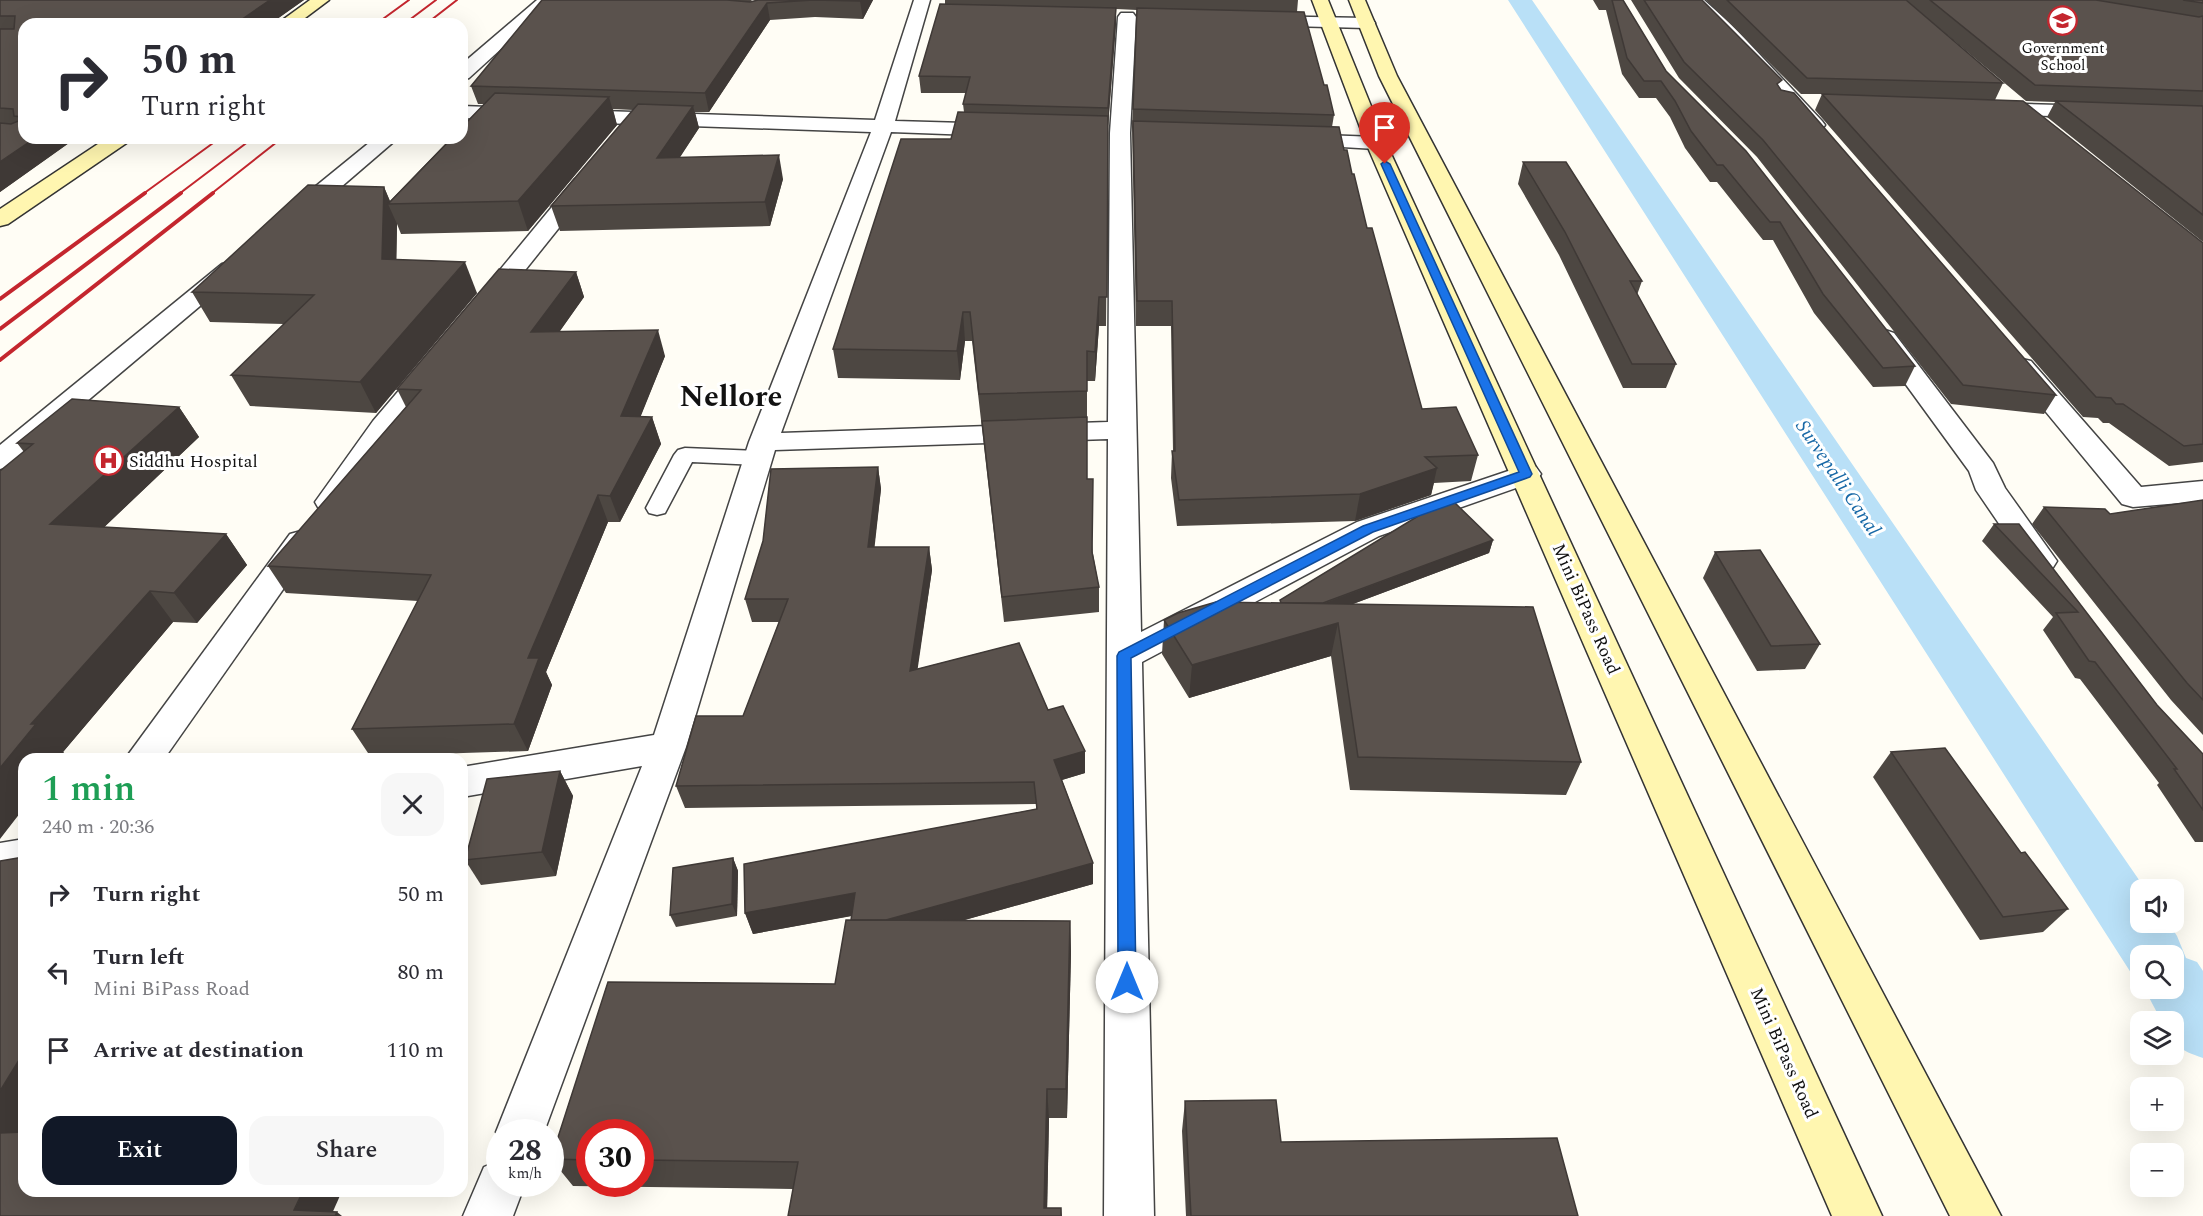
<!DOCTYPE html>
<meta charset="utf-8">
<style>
body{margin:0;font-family:Spectral,serif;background:#f7f7f7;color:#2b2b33;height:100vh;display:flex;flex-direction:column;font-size:22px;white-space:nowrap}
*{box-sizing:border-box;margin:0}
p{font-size:20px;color:#7c7c81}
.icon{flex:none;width:33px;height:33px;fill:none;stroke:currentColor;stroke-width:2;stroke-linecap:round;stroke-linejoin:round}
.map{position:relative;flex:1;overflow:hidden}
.drawer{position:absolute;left:18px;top:753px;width:450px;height:444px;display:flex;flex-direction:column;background:#fff;border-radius:18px;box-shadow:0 6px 24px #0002}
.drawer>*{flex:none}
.guide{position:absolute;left:18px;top:18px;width:450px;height:126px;border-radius:18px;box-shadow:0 6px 24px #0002;background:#fff;color:#2b2b33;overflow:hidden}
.tools{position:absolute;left:2130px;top:879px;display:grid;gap:12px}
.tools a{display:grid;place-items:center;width:54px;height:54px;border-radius:12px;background:#fff;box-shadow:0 6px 24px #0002;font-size:30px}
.speed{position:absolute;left:486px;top:1119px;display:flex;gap:12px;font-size:30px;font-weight:700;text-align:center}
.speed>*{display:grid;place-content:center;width:78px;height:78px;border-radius:50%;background:#fff;box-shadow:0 6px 24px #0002;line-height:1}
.speed small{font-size:15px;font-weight:400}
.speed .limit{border:9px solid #d22;background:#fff;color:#111}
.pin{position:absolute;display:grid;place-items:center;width:51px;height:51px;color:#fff;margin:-62px -26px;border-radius:50% 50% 50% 0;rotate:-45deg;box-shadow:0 0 6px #0007}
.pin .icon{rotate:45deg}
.me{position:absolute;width:66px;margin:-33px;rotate:0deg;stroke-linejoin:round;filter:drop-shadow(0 0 4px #0008)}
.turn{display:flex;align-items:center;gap:21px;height:126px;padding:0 24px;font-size:27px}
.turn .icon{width:78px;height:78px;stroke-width:2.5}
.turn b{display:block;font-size:42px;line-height:51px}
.round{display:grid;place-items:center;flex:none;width:63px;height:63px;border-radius:18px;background:#f7f7f7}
.summary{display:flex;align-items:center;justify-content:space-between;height:102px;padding:0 24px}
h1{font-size:36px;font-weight:600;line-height:45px;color:#1e9e55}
.button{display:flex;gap:12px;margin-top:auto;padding:12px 24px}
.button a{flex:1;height:69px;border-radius:18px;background:#111827;color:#fff;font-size:24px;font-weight:600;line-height:69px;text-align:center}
.button a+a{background:#f7f7f7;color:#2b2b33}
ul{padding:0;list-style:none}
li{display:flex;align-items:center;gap:18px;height:78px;padding:0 24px}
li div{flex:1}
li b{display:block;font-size:22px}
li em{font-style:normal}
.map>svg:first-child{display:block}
</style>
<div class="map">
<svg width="2203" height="1216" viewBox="0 0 2203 1216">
<rect width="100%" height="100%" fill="#fffdf5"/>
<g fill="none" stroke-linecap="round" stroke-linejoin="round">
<path fill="#b9e0f7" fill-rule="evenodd" d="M1508 0H1532L2146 890H2140V922H2168L2177 936 2186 958 2197 962 2203 971V1058C2179 1049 2174 1049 2174 1022H2162L2144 988H2174V956H2140V979L2133 976Z"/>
<defs>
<polygon id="service" points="685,448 758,451 765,453 769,458 765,463 758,465 692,462 665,513 657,515 649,513 646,508 674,455 678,450"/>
<g id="minor">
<polygon points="537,0 555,0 469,78 462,80 462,64"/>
<polygon points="914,0 930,0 895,121 1000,124 1007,126 1010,130 1007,134 1000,136 891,132 781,433 1108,422 1110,133 1118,17 1121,13 1133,13 1136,17 1130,133 1141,632 1357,522 1526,465 1536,467 1541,474 1536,481 1379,536 1142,662 1154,1216 1104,1216 1108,439 775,450 686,747 544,1132 500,1132 500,1139 496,1132 642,766 462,797 462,767 654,735 749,442 871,132 572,122 565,120 562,116 565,112 572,110 875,120"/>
<polygon points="1686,0 1704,0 1733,26 1822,121 1825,125 1822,129 1808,129 1721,34"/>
<polygon points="1262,16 1366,18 1372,19 1375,23 1372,27 1366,28 1256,25 1253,21 1256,17"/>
<polygon points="1991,103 2096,106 2103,108 2106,112 2103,116 2096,118 1984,113 1981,109 1984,105"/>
<polygon points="462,106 520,108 527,110 530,114 527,118 520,120 462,118"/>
<polygon points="1297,134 1376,137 1383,139 1386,143 1383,147 1376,149 1290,144 1287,140 1290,136"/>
<polygon points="375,138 398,138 305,218 297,220 289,218 286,213 289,208"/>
<polygon points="583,178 591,179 594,184 494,309 485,311 476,309 473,304 476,299 575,179"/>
<polygon points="230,262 238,264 242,269 238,274 10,466 0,469 0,445 222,264"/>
<polygon points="1885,330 1894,333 1993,463 2005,488 2057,561 2052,569 2041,572 2030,569 1976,490 1969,471 1872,338 1876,333"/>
<polygon points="433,359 442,361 446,367 393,433 341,509 330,512 319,509 315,502 373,421 424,361"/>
<polygon points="2022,359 2031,361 2141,487 2203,481 2203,501 2133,507 2122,504 2009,367 2013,361"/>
<polygon points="301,531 312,534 317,541 164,759 125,759 290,534"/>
<polygon points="24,839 24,873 0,877 0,843"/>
<polygon points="500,1160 500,1184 525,1184 513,1216 463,1216 484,1167"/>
</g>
<g id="secondary">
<polygon points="310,0 329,0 297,24 277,24"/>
<polygon points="1312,0 1328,0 1386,143 1882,1216 1832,1216 1366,143"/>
<polygon points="1349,0 1365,0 1397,76 2001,1216 1950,1216 1379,76"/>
<polygon points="107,138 131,138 128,142 8,224 0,226 0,209"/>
</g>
</defs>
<use href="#service" stroke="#444" stroke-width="3"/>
<use href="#minor" stroke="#444" stroke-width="3"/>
<use href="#secondary" stroke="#333" stroke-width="3"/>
<use href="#service" fill="#fff" fill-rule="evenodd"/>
<use href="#minor" fill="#fff" fill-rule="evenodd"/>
<use href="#secondary" fill="#fff6b0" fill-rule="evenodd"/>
<g stroke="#c4262e" stroke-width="2">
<polyline points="376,24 409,0"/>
<polyline points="404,24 436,0"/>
<polyline points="426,24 457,0"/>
<polyline points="143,194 220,138"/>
<polyline points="179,194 253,138"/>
<polyline points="211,194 282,138"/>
</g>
<g stroke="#c4262e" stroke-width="4">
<polyline points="0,299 145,193"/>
<polyline points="0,329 181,193"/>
<polyline points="0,360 213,193"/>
</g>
</g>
<g fill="#4d4742" fill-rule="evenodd">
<polygon points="0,0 304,0 270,24 24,24 24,138 76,138 0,192"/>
<polygon points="542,0 752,0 750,2 758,0 873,0 863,19 815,17 770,20 709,112 695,112 699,128 679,158 783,179 770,226 560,231 551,206 633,110 613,109 617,125 528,231 401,234 397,224 396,260 477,293 376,413 250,406 231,375 284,324 210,322 192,292 384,187 390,201 484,104 478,104 471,86"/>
<polygon points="945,0 1298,0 1297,12 1324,85 1334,115 1332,127 1344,150 1352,174 1367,228 1422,409 1478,455 1471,481 1434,483 1431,495 1355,521 1177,526 1171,478 1172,451 1173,451 1171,326 1136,326 1132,127 1137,10 1116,9 1116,24 1108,126 1106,326 1099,326 1095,381 1087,381 1087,479 1093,554 1099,587 1099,612 1004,622 972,341 965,341 960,380 838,378 833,349 951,139 964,112 963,104 966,93 921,93 919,76 945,4"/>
<polygon points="1593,0 1623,0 1666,71 1915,366 1905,386 1873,387 1814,313 1773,240 1763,240 1717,182 1710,182 1685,148 1670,117 1656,98 1639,98 1622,74 1606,10 1599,10"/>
<polygon points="1631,0 1702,0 1781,90 2056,395 2044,414 1951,404 1757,157 1679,78"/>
<polygon points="1706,0 2203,0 2203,242 2047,117 2055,102 2026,101 1927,18 2003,83 1995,100 2203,243 2203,462 2169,466 2109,423 2103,423 2098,418 2083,417 1815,110 1822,94 1801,94"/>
<polygon points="1523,162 1642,281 1637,295 1676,364 1666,388 1623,388 1559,255 1518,184"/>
<polygon points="576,272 584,297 559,332 665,356 640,417 652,417 661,444 620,522 608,522 546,672 552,685 528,751 370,756 352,729 418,601 286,593 268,566 406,407 397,389"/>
<polygon points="179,407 199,437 104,527 226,534 247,565 197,623 173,622 63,752 65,754 62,759 24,759 24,452 17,443"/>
<path d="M878 467 881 489 874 547H929L932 570 917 669 1019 643 1048 710 1063 706 1085 751V773L1062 780 1093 863V884L964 920 1070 921 1071 953 1067 1118H1049L1047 1208H1061L1062 1216H788L793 1189 573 1186 551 1159 608 982 835 984 846 920H851L852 916 753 934 745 913 744 864 1036 809V804L685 808 676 786 696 716H743L779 622H752L745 599 763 541 771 469ZM590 1132H640V1184H590Z"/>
<polygon points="2203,500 2203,735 2171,700 2032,524 2044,507 2110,514"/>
<polygon points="1994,524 2019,524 2157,705 2203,754 2203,842 2195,842 2157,785 2159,783 2080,679 2075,678 2043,630 2053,617 1982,541"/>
<polygon points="1493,540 1489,553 1353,604 1581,762 1566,795 1350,790 1331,656 1189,698 1162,654 1164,620 1280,603 1280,600"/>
<polygon points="1715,552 1820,644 1805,669 1757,671 1703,578"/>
<polygon points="1891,752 2021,853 2068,909 2043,932 1980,940 1873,777"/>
<polygon points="560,771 573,796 556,876 481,885 465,860"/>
<polygon points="733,858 738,871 737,916 676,927 670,915"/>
<polygon points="1185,1101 1281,1142 1578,1216 1186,1216 1182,1131"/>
</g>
<g fill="#3f3936">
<polygon points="270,0 304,0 270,24 235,24"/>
<polygon points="861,0 873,0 863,19 860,1"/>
<polygon points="767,3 770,20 709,112 705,93"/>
<polygon points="1116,8 1116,24 1108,126 1108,108"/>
<polygon points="609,97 617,125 528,231 518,201"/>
<polygon points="693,106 699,128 664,182 657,158"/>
<polygon points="35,138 76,138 0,192 0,162"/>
<polygon points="779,155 783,179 770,226 765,202"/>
<polygon points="384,187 391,204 388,204 397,224 396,290 382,259"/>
<polygon points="465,262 477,293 376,413 360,382"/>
<polygon points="576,272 584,297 541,358 531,332"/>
<polygon points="1099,297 1099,326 1095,381 1095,352"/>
<polygon points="963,312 965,341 960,380 957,351"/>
<polygon points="658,330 665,356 630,443 621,416"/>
<polygon points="179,407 199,437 75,555 50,524"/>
<polygon points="652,417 661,444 620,522 610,496"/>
<polygon points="878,467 881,489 872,570 868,547"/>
<polygon points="1437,468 1431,495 1355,521 1360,494"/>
<polygon points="598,495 608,522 546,672 552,685 528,751 514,724 528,658"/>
<polygon points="226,534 247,565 197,623 174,593"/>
<polygon points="1493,540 1489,553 1286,629 1288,617"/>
<polygon points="929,547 932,570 914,694 910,671"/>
<polygon points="150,591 173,622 63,752 65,754 62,759 24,759 24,808 0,839 0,768 31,724"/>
<polygon points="1338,623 1331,656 1189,698 1192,665"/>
<polygon points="1085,751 1085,773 1055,782 1054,760"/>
<polygon points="560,771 573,796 556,876 542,852"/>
<polygon points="733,858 738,871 737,916 732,904"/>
<polygon points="1093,863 1093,884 855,951 849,930"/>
<polygon points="855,893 861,914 753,934 745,913"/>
<polygon points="1070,921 1071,953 1067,1118 1066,1089"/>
<polygon points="24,1052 24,1141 0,1152 0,1091"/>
<polygon points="1047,1089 1049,1118 1047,1216 1044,1208"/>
<polygon points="303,1191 342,1191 331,1216 294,1210"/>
<polygon points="337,1212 342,1216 335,1216"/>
</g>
<g fill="#5a524d" stroke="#3f3936" stroke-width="1.5">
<polygon points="0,0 270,0 235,24 24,24 24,138 35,138 0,162 0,123 11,124 21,120 22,117 14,116 13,109 0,108 0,29 14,29 15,16 0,16"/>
<polygon points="542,0 727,0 750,2 758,0 861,0 860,1 813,0 767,3 705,93 471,86"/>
<polygon points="1612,0 1623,0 1666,71 1746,151 1915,366 1883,368 1823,294 1780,222 1770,222 1723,165 1717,165 1691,131 1675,101 1661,81 1644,81 1627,58"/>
<polygon points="1644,0 1702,0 1782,80 1777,84 1781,90 1794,93 2056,395 1963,385 1763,140 1684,62"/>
<polygon points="1727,0 1906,0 2003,83 1807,78"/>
<polygon points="1930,0 2096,0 2199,17 2203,16 2203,91 2035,85"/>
<polygon points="2183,0 2203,0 2203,3"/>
<polygon points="940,4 1116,8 1108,108 963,104 970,77 919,76"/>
<polygon points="1137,8 1304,12 1324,85 1327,85 1334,115 1133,109"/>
<polygon points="495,93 609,97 518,201 388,204 452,138 462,138 462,127"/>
<polygon points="1822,94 2023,101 2203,243 2203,444 2184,446 2123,404 2116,404 2111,398 2096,397"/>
<polygon points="2056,101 2203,106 2203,215"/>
<polygon points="638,104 693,106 657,158 779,155 765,202 551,206"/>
<polygon points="958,112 1108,116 1107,297 1099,297 1095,352 1087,351 1087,391 979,394 970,312 963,312 957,351 833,349 901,139 951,139"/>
<polygon points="1133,121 1339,127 1344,150 1347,150 1352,174 1354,174 1367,228 1372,228 1422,409 1456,407 1478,455 1425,457 1437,468 1360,494 1179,500 1172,451 1175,451 1172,301 1137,301"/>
<polygon points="1523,162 1566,162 1642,281 1630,281 1676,364 1632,364 1565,232"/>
<polygon points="308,185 384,187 382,259 465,262 360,382 231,375 314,295 192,292"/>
<polygon points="499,269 576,272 531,332 658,330 621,416 652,417 610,496 598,495 528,658 539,658 514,724 352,729 431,575 268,566 421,390 397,389"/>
<polygon points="72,399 179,407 50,524 226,534 174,593 150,591 31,724 36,724 0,768 0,471 33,444 17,443"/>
<polygon points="1087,417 1087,479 1093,479 1092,552 1099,587 1002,597 982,421"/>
<polygon points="878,467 868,547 929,547 910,671 1019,643 1048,710 1063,706 1085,751 1054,760 1093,863 886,920 851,920 855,893 745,913 744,864 1037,809 1034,782 676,786 696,716 743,716 788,599 745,599 763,541 771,469"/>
<polygon points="2203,500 2203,700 2187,683 2044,507 2105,509 2110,514"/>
<polygon points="1453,501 1493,540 1323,603 1281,603 1280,600 1428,510"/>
<polygon points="1994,524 2019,524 2157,705 2203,754 2203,810 2174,769 2177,769 2095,662 2089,661 2056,613 2078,612"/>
<polygon points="1760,550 1820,644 1771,646 1715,552"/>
<polygon points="1216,602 1533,607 1581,762 1358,757 1338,623 1192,665 1164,620 1178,613"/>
<polygon points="1945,748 2021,853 2025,852 2068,909 2003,917 1891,752"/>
<polygon points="560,771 542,852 465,860 487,779"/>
<polygon points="24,857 24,1052 0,1091 0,861"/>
<polygon points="733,858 732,904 670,915 673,868"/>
<polygon points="846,920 1070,921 1066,1089 1047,1089 1044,1208 1061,1208 1061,1216 788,1216 798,1162 640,1160 640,1132 590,1132 590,1160 551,1159 608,982 835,984"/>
<polygon points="1276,1100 1281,1142 1557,1138 1578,1216 1191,1216 1185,1101"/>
<polygon points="24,1132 24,1191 303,1191 294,1210 337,1212 335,1216 0,1216 0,1133"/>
</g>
<polygon fill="#1a73e8" stroke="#114b97" stroke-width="1.5" points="1385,161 1390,164 1532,474 1530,477 1373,532 1131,658 1136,982 1133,988 1127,991 1121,988 1118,982 1117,656 1119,652 1363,526 1519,472 1381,164"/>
<defs>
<symbol id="school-ring" viewBox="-11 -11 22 22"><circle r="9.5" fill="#fff" stroke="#c4262e" stroke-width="1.5"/><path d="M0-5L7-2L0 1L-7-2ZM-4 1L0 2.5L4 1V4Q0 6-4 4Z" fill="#c4262e"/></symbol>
<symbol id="hospital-ring" viewBox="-11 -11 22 22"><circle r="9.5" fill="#fff" stroke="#c4262e" stroke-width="1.5"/><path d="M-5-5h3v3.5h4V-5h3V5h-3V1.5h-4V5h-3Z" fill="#c4262e"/></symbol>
</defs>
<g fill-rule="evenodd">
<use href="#school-ring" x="2046" y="4" width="33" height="33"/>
<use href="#hospital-ring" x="92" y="444" width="33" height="33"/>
</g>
<g text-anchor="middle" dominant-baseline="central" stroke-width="6" stroke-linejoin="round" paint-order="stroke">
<g font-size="15" fill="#111" stroke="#fff">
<text x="2063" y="48">Government<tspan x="2063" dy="17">School</tspan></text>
</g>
<g font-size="18" fill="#111" stroke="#fff" text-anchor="start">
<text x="129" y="461">Siddhu Hospital</text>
</g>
<g font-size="18" fill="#111" stroke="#fff">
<text transform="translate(1586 609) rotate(66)">Mini BiPass Road</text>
<text transform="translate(1784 1053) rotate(66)">Mini BiPass Road</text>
</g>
<g font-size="20" font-style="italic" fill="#1768a6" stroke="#fff">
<text transform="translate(1838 478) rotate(56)">Survepalli Canal</text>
</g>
<g font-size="30" font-weight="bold" fill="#111" stroke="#fff">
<text x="731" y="397">Nellore</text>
</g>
</g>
</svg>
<div class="tools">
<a><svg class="icon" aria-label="sound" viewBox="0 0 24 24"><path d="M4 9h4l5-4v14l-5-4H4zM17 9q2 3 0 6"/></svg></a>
<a><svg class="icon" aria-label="search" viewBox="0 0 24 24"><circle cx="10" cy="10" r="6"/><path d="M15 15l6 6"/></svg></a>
<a><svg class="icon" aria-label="layers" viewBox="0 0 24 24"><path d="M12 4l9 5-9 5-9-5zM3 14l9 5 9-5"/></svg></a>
<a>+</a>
<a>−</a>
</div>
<div class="speed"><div>28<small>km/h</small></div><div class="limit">30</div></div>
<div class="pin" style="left:1385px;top:164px;background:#d93025"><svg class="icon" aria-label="arrive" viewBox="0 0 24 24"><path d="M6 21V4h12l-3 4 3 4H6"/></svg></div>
<svg class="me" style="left:1127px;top:982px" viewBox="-20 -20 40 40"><circle r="19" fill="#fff"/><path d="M0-13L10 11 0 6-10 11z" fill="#1a73e8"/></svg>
<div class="guide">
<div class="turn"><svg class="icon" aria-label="right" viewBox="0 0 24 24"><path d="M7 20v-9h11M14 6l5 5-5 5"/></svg><div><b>50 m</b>Turn right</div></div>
</div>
<section class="drawer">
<div class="summary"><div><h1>1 min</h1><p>240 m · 20:36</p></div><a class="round"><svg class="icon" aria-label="close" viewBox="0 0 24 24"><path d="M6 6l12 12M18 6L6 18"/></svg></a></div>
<ul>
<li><svg class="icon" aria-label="right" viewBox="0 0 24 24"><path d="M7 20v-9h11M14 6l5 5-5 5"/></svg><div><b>Turn right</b></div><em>50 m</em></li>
<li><svg class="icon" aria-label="left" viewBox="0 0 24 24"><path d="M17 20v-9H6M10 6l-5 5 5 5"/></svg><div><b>Turn left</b><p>Mini BiPass Road</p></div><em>80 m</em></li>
<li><svg class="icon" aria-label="arrive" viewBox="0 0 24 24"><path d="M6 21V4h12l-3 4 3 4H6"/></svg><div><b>Arrive at destination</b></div><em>110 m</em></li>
</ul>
<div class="button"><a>Exit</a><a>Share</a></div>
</section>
</div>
